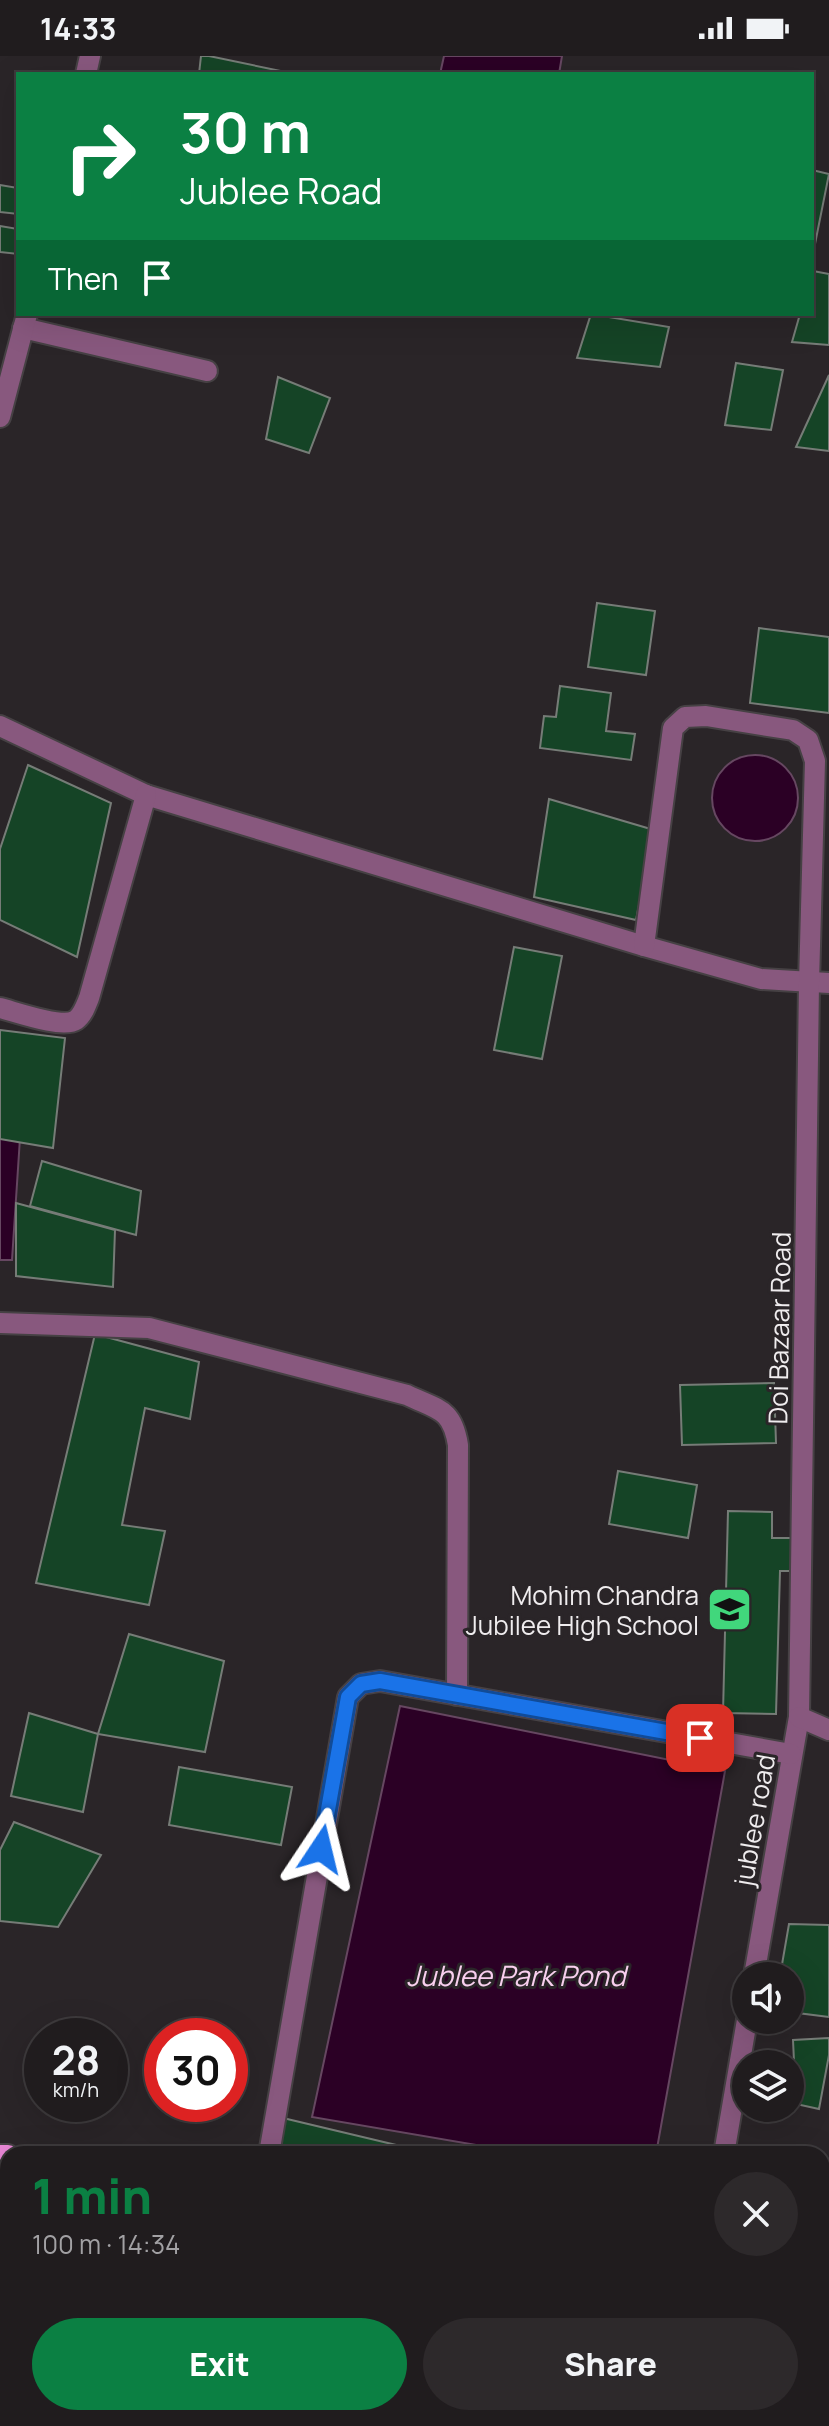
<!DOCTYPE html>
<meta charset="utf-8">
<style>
body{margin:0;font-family:Manrope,sans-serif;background:#2d292b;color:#f1f3f6;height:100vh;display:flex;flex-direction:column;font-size:30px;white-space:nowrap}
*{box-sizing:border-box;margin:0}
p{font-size:26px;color:#a2a1a4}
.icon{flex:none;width:44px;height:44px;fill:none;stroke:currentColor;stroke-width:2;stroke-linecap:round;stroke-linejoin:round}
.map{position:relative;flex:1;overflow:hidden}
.sheet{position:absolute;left:0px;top:2090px;width:830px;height:280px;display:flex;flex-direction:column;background:#201c1e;border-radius:24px 24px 0 0;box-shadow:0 8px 32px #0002,0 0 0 2px #3d3a3c}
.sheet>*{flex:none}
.top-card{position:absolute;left:16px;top:16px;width:798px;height:244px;border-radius:0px;box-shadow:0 8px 32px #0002,0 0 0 2px #3d3a3c;background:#0b8043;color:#fff;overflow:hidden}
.controls{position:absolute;left:732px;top:1906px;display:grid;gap:16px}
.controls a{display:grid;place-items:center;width:72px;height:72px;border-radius:50%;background:#201c1e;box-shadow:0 8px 32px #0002,0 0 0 2px #3d3a3c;font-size:40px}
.speed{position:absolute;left:24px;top:1962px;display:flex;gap:16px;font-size:40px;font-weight:700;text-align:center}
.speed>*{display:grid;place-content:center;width:104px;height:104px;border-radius:50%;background:#201c1e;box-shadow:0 8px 32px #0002,0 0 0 2px #3d3a3c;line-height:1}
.speed small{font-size:20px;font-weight:400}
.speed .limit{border:12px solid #d22;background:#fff;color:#111}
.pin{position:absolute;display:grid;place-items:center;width:68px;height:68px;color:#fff;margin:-34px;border-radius:16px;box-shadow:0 4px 12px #0006}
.me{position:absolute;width:88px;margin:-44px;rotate:10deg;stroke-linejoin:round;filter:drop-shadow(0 0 6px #0008)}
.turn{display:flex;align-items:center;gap:28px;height:168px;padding:0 32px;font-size:36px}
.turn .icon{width:104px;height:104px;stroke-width:2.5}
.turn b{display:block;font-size:56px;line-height:68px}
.then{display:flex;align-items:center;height:76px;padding:0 32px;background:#0003;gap:16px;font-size:30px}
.round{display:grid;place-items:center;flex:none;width:84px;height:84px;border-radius:42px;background:#2d292b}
.headline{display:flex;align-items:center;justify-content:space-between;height:136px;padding:0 32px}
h1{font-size:48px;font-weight:800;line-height:60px;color:#0b8043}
.button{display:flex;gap:16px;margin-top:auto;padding:16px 32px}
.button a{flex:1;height:92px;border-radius:48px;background:#0b8043;color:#fff;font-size:32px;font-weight:800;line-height:92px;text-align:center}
.button a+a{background:#2d292b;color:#f1f3f6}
.status{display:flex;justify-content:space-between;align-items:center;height:56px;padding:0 40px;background:#201c1e;direction:ltr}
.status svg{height:22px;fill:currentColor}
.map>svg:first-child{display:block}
</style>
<div class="status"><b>14:33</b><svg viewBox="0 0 49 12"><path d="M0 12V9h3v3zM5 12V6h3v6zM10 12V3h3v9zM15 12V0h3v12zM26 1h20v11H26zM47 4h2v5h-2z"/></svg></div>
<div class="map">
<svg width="829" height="2370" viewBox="0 0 829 2370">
<rect width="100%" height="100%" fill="#2a2528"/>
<g fill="#2b0025" stroke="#664761" stroke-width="2">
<polygon points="444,0 562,0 559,18 440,18"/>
<circle cx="755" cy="742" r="43"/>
<polygon points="0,1080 20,1082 12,1204 0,1204"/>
<polygon points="400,1650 725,1715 656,2098 529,2098 312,2061"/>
</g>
<g fill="#154426" stroke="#767c77" stroke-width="2">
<polygon points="201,0 209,0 295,18 199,18"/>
<polygon points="812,114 829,118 813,198 812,198"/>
<polygon points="0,129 18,132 18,158 0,156"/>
<polygon points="0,170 18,173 18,198 0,196"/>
<polygon points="813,215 829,218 829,289 792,286 800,258 812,258"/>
<polygon points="591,258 669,271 660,311 577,302"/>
<polygon points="736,307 783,314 771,374 725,369"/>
<polygon points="829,319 829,395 796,391"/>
<polygon points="278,321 330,342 309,397 266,383"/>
<polygon points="597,547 655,555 646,619 588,611"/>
<polygon points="759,572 829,581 829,657 750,647"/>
<polygon points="560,630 611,637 606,675 635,678 631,704 540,692 544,660 556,661"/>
<polygon points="28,709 111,747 77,901 0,864 0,793"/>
<polygon points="549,743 654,774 636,864 534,841"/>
<polygon points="514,891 562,900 542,1003 494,994"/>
<polygon points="0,974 65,982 53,1092 0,1083"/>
<polygon points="42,1105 141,1135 136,1179 30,1150"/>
<polygon points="16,1147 115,1174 113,1231 16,1220"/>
<polygon points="95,1278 199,1306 190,1363 145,1352 122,1469 165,1475 149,1549 36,1527"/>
<polygon points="774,1327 776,1387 682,1389 680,1329"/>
<polygon points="618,1415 697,1429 688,1482 609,1468"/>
<polygon points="728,1455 772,1456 772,1482 793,1482 792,1515 780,1515 776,1658 723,1657"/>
<polygon points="129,1578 224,1605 205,1696 98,1678"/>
<polygon points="29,1657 98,1678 83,1756 11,1740"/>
<polygon points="179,1711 292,1731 281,1789 169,1769"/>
<polygon points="14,1766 101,1799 58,1871 0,1865 0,1794"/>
<polygon points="789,1868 829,1869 829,1961 790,1956 790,1920 780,1920"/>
<polygon points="829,1982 829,1999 819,2053 796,2048 793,1984"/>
<polygon points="283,2062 434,2098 274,2098"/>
<polygon points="0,2139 8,2142 8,2285 0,2314"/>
<rect x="822" y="2155" width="7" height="55"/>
<polygon points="822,2303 829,2303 829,2349 822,2348"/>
<polygon points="829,2352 829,2370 818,2369"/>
<polygon points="0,2358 8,2362 33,2370 0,2370"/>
<polygon points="423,2362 488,2370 421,2370"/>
<polygon points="655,2362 687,2362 686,2370 654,2370"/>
<polygon points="122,2363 168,2363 166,2370 120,2370"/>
</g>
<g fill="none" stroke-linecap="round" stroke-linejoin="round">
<defs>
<g id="minor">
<polyline points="86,18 90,0"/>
<polyline points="23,272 207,315"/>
<polyline points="0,361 27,258"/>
<polyline points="0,670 146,739 644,890 761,923 829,927"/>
<polyline points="644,890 673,672 685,661 706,660 793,674 808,684 815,705 809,927 799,1661 754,1920"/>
<path d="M0 952C16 956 63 973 76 964 83 959 86 949 89 942L146 739"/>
<path d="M0 1267 149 1272 407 1339C438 1354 452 1352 458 1389L457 1639"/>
<polyline points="799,1661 829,1674"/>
<polyline points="269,2098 348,1641 361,1628 380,1625 791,1698"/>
<polyline points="724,2098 747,1964"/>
<polyline points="190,2370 193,2362"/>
</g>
<g id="major">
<polyline points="0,2099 8,2099"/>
<polyline points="822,2260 829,2260"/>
</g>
</defs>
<use href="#minor" stroke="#464144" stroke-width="24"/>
<use href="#major" stroke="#464144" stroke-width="24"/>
<use href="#minor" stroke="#88587e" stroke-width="20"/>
<use href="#major" stroke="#e987d6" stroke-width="20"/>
</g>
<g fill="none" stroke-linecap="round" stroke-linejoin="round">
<defs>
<polyline id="route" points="321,1793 348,1641 361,1628 380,1625 700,1682"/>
</defs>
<use href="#route" stroke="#114b97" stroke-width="20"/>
<use href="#route" stroke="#1a73e8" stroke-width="14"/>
</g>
<defs>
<symbol id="school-square" viewBox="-11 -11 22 22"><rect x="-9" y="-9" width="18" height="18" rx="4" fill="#41d77c" stroke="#2a2528"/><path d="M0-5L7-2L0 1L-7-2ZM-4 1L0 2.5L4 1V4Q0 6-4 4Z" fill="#111"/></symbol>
</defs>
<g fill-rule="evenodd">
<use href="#school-square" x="704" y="1528" width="51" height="51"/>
</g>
<g text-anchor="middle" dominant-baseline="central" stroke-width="6" stroke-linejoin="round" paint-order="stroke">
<g font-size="26" fill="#efecee" stroke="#2a2528">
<text transform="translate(779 1272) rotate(-89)">Doi Bazaar Road</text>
<text transform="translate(754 1764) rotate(-80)">jublee road</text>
</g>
<g font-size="26" fill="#efecee" stroke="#2a2528" text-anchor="end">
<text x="699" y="1539">Mohim Chandra<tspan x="699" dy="30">Jubilee High School</tspan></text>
</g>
<g font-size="28" font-style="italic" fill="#f8cfee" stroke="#2a2528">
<text x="516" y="1919">Jublee Park Pond</text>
</g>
</g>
</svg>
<div class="controls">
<a><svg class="icon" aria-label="sound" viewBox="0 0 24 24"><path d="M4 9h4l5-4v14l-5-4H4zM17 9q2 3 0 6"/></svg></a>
<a><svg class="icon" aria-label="layers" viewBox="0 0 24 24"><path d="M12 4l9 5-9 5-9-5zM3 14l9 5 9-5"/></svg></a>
</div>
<div class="speed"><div>28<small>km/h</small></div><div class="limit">30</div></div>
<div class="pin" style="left:700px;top:1682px;background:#d93025"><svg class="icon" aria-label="arrive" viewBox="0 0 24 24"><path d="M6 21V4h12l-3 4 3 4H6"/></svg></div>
<svg class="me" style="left:321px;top:1793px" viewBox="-20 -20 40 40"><path d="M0-17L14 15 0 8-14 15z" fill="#1a73e8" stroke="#fff" stroke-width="4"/></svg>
<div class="top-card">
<div class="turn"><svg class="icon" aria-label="right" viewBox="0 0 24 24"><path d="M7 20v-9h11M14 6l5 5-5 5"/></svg><div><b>30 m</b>Jublee Road</div></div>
<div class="then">Then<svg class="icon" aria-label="arrive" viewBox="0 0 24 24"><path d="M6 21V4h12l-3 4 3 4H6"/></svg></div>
</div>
<section class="sheet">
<div class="headline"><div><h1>1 min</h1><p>100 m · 14:34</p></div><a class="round"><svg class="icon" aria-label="close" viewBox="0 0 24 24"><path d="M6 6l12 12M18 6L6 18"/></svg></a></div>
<div class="button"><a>Exit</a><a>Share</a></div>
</section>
</div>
